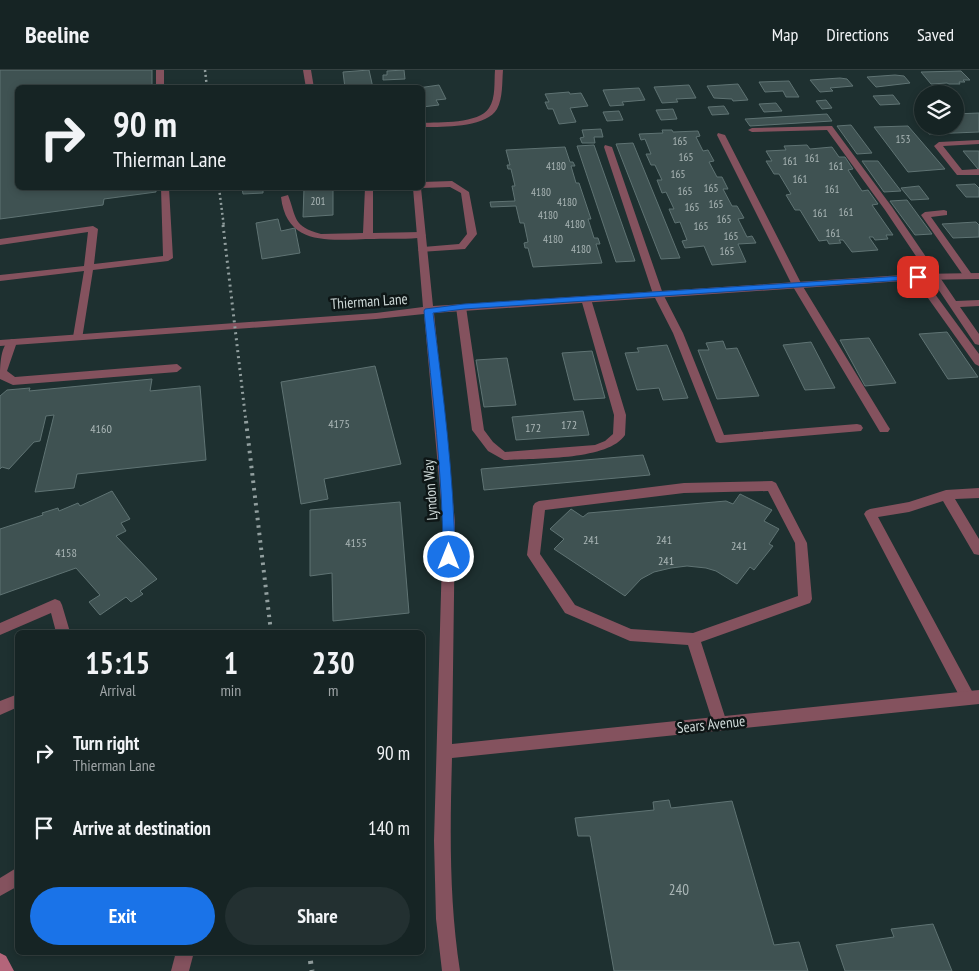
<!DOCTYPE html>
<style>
body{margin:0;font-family:"PT Sans Narrow",sans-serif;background:#233031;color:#f1f3f6;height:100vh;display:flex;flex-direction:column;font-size:19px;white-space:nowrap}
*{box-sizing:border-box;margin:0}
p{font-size:16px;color:#9ea4a6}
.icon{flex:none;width:28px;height:28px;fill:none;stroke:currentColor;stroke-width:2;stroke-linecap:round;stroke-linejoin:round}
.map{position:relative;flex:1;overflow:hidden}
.drawer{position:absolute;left:15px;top:560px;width:410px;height:325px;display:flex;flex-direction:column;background:#162424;border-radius:8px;box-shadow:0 2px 8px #0003,0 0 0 1px #354141}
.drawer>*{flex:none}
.top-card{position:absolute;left:15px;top:15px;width:410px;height:105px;border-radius:8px;box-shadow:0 2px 8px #0003,0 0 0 1px #354141;background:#162424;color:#f1f3f6;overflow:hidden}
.controls{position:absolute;left:914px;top:15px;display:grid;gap:10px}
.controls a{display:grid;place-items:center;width:50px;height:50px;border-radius:50%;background:#162424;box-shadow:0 2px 8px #0003,0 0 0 1px #354141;font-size:25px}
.pin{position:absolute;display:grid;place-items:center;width:42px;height:42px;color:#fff;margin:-21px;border-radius:10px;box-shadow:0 2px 8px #0006}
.me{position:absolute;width:55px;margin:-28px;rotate:0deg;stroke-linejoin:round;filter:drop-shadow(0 0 4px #0008)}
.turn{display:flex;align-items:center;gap:18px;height:105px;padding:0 15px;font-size:22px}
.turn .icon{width:65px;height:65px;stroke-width:2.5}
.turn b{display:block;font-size:35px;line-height:42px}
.eta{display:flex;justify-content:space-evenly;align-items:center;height:85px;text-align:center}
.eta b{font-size:30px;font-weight:700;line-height:35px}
.action{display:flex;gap:10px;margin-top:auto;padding:10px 15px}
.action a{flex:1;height:58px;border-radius:30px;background:#1a73e8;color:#fff;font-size:20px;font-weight:700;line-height:58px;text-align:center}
.action a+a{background:#233031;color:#f1f3f6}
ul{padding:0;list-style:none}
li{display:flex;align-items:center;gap:15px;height:75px;padding:0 15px}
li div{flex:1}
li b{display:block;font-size:19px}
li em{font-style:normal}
header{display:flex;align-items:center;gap:30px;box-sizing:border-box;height:70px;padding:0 25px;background:#162424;border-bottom:1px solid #354141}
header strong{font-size:24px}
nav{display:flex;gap:28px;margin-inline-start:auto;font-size:18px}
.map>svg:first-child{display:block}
</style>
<header>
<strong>Beeline</strong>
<nav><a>Map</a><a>Directions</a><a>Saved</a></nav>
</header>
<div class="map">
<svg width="979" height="901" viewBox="0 0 979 901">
<rect width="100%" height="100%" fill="#1e3030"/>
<g fill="#3f5252" stroke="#5f7373">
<polygon points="0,0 152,0 152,18 18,18 18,118 156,118 156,122 104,129 103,135 0,149"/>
<polygon points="369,0 373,18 345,18 343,2"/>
<polygon points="404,0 405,9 383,10 383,5 387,5 387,1"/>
<polygon points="961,1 970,10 963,10 965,12 959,12 960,14 949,14 947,13 931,14 921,2"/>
<polygon points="895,5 904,6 910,13 876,17 867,7"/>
<polygon points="840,8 847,9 853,16 830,18 833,21 820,22 810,10"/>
<polygon points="789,11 799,27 786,27 783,21 765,22 759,12"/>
<polygon points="738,14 748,30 733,31 732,29 714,28 707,16"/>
<polygon points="439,15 446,29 436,30 439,35 422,37 422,18 418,18"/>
<polygon points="689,15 696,28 676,29 678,32 662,33 654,17"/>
<polygon points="639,18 645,30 622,32 624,35 610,36 603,20"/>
<polygon points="569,22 570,24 581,23 588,36 570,38 576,52 559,54 553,39 548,39 545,32 549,32 545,24"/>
<polygon points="893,25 900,34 880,35 873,26"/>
<polygon points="826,30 832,38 822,39 816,31"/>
<polygon points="776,33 782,41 764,42 759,34"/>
<polygon points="724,36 729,44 712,45 708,37"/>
<polygon points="673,39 677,49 661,50 656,40"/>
<polygon points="619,41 623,50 607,51 603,42"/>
<polygon points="979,43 979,62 929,64 923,56 955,56 955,44"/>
<polygon points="827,44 832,51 750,56 745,49"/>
<polygon points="851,55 872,83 857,84 837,56"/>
<polygon points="908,56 945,99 908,102 874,57"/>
<polygon points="601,59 603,67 594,67 595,73 582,73 580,68 584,67 582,60"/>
<polygon points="662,60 672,60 673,62 698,61 700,66 696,67 703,81 708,80 714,91 709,92 717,107 722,107 728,119 723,119 732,136 737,136 744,148 738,149 747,167 752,166 756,173 738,174 746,192 712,195 704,176 685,178 682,171 687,170 680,152 675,153 669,139 674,139 666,122 662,123 657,110 662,110 655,95 651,95 646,84 651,84 645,69 641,70 639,64 663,63"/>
<polygon points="633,73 680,188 661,189 616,74"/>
<polygon points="594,75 635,191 616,192 577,76"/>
<polygon points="807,75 810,79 832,77 839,87 845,87 853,99 848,100 862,121 868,120 878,134 872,135 893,165 886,165 888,169 875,170 873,167 869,167 878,180 852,182 843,170 839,170 841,173 829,174 827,170 819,171 800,140 795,140 786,125 791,124 779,104 774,104 766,91 772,91 766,81 786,80 784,76"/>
<polygon points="565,77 570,92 573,92 575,96 571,96 576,113 579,113 591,149 588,149 594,168 598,168 600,174 596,174 602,193 533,197 528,178 525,178 524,173 528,172 524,153 520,153 516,136 491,137 490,132 515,131 512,116 515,116 511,99 508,99 507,95 510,95 506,80"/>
<polygon points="963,81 979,81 979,99 978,99"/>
<polygon points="862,91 878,91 901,121 884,122"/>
<polygon points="975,114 979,118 979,127 966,127 956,115"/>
<polygon points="919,116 929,129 911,130 901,118"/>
<polygon points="242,118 263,118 263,123 243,124"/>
<polygon points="304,118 333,118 333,145 303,147"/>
<polygon points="907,130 932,164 915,165 890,131"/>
<polygon points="278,149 281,161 295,158 300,183 262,189 256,153"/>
<polygon points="976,152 979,155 979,167 953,168 942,154"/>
<polygon points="947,262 978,307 948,309 919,264"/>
<polygon points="869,268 896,313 865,316 840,270"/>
<polygon points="723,271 726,279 737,278 759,326 717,329 698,280 709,280 706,273"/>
<polygon points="811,272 835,318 805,320 783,275"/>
<polygon points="667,275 688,328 663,330 659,318 637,320 625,283 639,282 637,278"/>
<polygon points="592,281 605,328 574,330 562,283"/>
<polygon points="507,288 516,335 484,337 476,290"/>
<polygon points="375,296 401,394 324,409 328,429 301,434 281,312"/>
<polygon points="152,309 150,321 200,316 206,390 77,404 74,418 35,422 54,345 46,346 40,371 34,372 9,399 2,397 0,399 0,326 7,320 30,318 29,321"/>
<polygon points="583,341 589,365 516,370 512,347"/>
<polygon points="643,385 650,405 484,420 481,399"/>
<polygon points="112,421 130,449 121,453 126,461 116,466 157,509 140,521 143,524 131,532 126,527 100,545 89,532 100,525 76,498 0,525 0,459 43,445 42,443 58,438 59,441 78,433 80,436"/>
<polygon points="740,424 772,440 764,451 779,459 769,474 773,476 754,500 750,497 737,514 716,501 706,498 687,496 671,498 654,502 641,509 625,526 554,479 564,469 550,459 571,439 583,447 588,443 726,431 733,434"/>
<polygon points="400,432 409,543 333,551 332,503 310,506 310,440"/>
<polygon points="669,730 671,738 732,731 774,875 799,872 808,901 614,901 590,766 578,766 575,748 654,740 653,732"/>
<polygon points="933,854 952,901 845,901 836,875 894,867 891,859"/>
</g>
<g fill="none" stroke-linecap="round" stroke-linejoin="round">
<g fill="#84525e" fill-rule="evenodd">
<rect x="156" y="0" width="8" height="18"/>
<polygon points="832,56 892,137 956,231 979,230 979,236 960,237 979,264 979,275 975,274 885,140 827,60 752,62 748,60 752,58"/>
<polygon points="718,63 725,65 802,215 888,356 890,359 888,362 880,362 792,215 717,65"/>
<polygon points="979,70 979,74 943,76 962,100 979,99 979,105 957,105 934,76 939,72"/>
<polygon points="605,75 612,77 663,224 683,263 724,365 857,354 861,355 863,358 861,361 720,373 716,372 673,263 653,224 604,77"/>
<polygon points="452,111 469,122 477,164 465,179 420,182 418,180 423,177 459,174 467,164 461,123 450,117 422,118 422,112"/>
<polygon points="161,118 169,118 173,188 168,191 93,200 82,269 78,270 73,267 84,201 0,211 0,205 84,196 88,162 0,175 0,169 93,156 98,159 94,194 163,186"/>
<path d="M365 118H373V163L421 162 426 165 424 167C408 170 390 168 374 169 334 169 287 179 281 127L288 125C297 148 292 156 321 164L363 163Z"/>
<polygon points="944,140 947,141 947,145 931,147 973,206 971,208 965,208 921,145 925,142"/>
<polygon points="918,204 921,205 979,284 979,296 975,294 913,207"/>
<path d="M586 226 591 229 626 345 625 365C608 391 534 388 504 390L488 381 472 360 456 237 461 234 466 237 484 360 493 372 505 382 595 375 605 371 613 364 614 345 581 229Z"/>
<path d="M12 269 17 272 7 301 15 307 177 294 182 298 177 302 13 315 0 309C0 297 0 273 12 269Z"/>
<path d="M772 411 776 413 807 473 812 529 810 533 701 572 727 653 725 658 720 660 715 658 713 653 688 575 630 571 565 543 527 485 533 436 535 433 539 431 684 413ZM768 421 795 473 798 526 693 563 631 559 575 535 540 484 545 440 684 423Z"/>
<polygon points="979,418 979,428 955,429 979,469 979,485 974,484 943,431 909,442 878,447 973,623 975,628 973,633 968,635 963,633 864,444 866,441 870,439 909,432 946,420"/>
<polygon points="55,529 60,531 62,535 70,562 56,562 51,543 0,565 0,553"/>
<polygon points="18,624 18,637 0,645 0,631"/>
<polygon points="18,797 18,816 0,826 0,808"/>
<polygon points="176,882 194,882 189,901 171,901"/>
</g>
<g fill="#84525e" fill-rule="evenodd">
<polygon points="303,0 311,0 314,18 306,18"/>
<path d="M495 0H503C502 12 503 28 497 39 486 58 442 57 422 57V53C439 52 479 54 489 38 496 28 494 11 495 0Z"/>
<path d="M413 118H421L433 236 918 204 979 203V209L918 210 434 243 455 452 452 674 979 620V634L452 688C450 760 449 830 460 901H442L436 849 434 771 443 452 424 244 376 249 0 276V270L376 243 423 237Z"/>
</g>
<polygon fill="#b4657a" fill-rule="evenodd" points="0,883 6,886 14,901 0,901"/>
<g stroke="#929f9f" stroke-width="2.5" stroke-dasharray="2 3" stroke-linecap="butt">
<polyline points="205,0 207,18"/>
<polyline points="219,118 224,157"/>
</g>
<polyline stroke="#929f9f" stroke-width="3" stroke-dasharray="2 4" stroke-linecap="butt" points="223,155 246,352"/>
<polyline stroke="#929f9f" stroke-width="4" stroke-dasharray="2.5 5" stroke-linecap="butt" points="246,351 271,562"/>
<polyline stroke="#929f9f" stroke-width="5" stroke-dasharray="3 6" stroke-linecap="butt" points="309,882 312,901"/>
</g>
<path fill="#1a73e8" stroke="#114b97" d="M918 205H921V209L464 239 433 243C443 324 454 405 455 487L454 490H445L443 487C443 404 432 323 424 241L425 239 464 234Z"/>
<g text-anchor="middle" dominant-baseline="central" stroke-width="5" stroke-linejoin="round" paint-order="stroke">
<g font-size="11" fill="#aab6b6">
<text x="903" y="69">153</text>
<text x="680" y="71">165</text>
<text x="686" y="87">165</text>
<text x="812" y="88">161</text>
<text x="790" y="91">161</text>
<text x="556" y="96">4180</text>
<text x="836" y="96">161</text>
<text x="678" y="104">165</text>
<text x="800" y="109">161</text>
<text x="711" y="118">165</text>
<text x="832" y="119">161</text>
<text x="685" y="121">165</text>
<text x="541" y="122">4180</text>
<text x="318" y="131">201</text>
<text x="567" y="132">4180</text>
<text x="716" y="134">165</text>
<text x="692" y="137">165</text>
<text x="846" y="142">161</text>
<text x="820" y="143">161</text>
<text x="548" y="145">4180</text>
<text x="724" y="149">165</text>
<text x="575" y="154">4180</text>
<text x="701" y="156">165</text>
<text x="833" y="163">161</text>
<text x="731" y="166">165</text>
<text x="553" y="169">4180</text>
<text x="581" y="179">4180</text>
<text x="727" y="181">165</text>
</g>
<g font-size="12" fill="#aab6b6">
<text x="339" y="353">4175</text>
<text x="569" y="354">172</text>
<text x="533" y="357">172</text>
<text x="101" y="358">4160</text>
<text x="591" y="469">241</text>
<text x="664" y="469">241</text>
<text x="356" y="472">4155</text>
<text x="739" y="475">241</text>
<text x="66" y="482">4158</text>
<text x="666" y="490">241</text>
</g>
<g font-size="15" fill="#cdd8d7" stroke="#0e1616">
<text transform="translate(369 231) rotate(-4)">Thierman Lane</text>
<text transform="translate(430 420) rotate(-94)">Lyndon Way</text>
<text transform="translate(711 654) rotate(-6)">Sears Avenue</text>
</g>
<g font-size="15" fill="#aab6b6">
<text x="679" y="819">240</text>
</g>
</g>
</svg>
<div class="controls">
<a><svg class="icon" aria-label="layers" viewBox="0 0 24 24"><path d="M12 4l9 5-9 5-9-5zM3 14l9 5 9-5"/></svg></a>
</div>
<div class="pin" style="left:918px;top:207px;background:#d93025"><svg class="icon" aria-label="arrive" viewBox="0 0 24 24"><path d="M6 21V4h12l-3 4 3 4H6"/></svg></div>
<svg class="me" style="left:449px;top:487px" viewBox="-20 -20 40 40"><circle r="17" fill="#1a73e8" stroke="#fff" stroke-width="3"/><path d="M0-11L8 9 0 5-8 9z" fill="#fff"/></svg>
<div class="top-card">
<div class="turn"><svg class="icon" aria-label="right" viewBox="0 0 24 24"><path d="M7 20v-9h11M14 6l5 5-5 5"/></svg><div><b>90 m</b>Thierman Lane</div></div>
</div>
<section class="drawer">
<div class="eta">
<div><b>15:15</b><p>Arrival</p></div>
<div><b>1</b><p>min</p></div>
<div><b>230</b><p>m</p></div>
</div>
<ul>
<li><svg class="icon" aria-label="right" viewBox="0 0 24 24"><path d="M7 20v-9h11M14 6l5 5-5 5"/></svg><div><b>Turn right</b><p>Thierman Lane</p></div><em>90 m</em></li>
<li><svg class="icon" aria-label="arrive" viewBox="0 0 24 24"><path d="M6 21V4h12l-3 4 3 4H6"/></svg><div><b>Arrive at destination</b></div><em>140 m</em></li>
</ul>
<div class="action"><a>Exit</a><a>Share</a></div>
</section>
</div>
